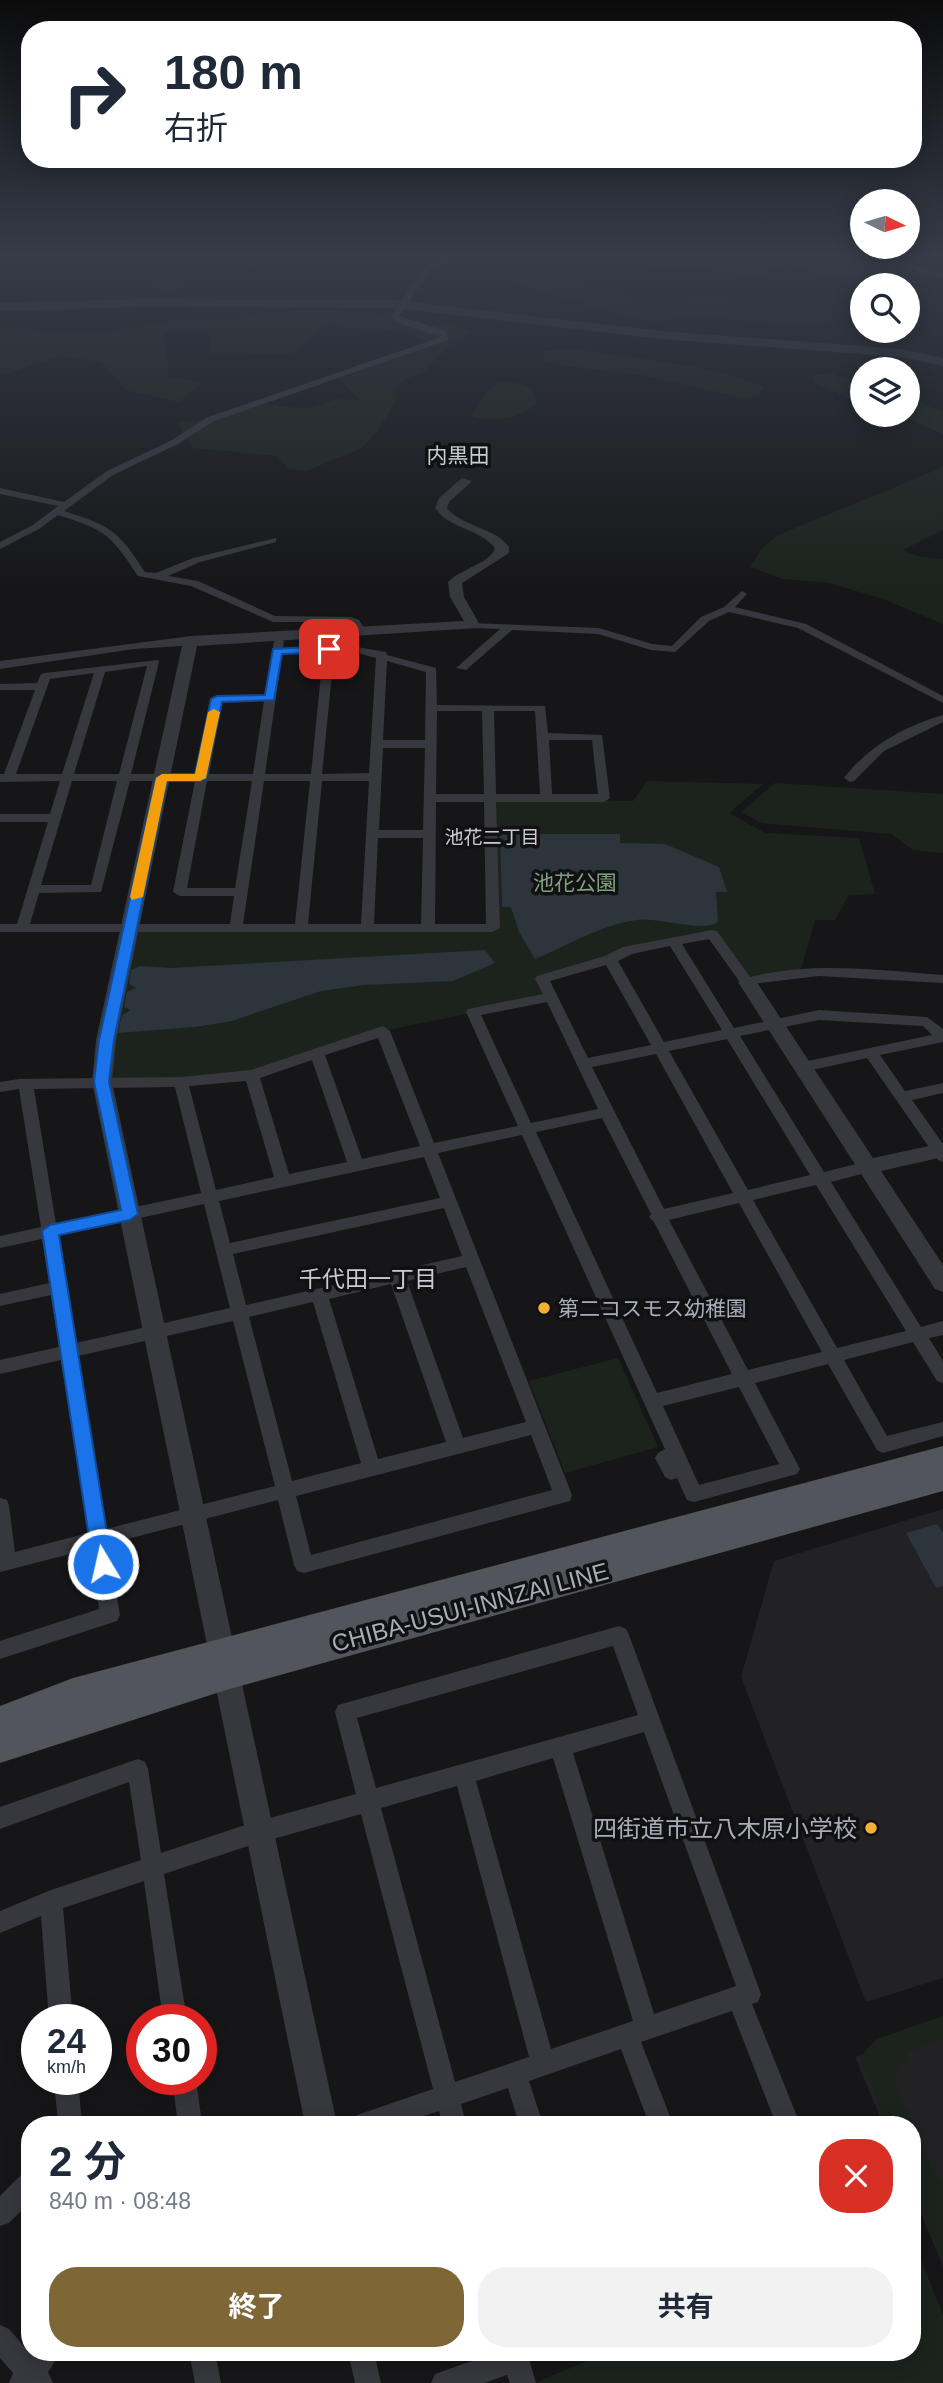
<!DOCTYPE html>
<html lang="ja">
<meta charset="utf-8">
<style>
body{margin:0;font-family:Arial,"Noto Sans JP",sans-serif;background:#f2f2f3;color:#1f2937;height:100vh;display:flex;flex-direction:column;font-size:26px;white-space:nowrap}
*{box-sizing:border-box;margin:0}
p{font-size:23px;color:#747a83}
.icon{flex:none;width:38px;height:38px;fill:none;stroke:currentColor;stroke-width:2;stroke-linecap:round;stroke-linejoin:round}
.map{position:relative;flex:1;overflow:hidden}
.side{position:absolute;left:21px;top:2116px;width:900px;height:245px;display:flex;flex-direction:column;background:#fff;border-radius:28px;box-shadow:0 4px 18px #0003}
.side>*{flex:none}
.banner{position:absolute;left:21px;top:21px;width:901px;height:147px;border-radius:28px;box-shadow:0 4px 18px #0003;background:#fff;color:#1f2937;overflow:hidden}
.needle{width:46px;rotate:95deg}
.buttons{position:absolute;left:850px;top:189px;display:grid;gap:14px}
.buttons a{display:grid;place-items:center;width:70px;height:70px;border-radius:50%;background:#fff;box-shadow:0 4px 18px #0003;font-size:35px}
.speed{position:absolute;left:21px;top:2004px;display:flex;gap:14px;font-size:35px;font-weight:700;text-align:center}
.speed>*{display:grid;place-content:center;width:91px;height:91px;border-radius:50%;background:#fff;box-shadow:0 4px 18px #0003;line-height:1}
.speed small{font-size:18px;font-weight:400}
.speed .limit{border:10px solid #d22;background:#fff;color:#111}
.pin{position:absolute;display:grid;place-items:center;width:60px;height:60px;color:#fff;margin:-30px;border-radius:14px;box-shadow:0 4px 10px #0006}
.me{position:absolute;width:77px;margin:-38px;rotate:351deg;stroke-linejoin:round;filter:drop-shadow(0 0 5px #0008)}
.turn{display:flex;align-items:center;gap:24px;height:147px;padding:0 28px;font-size:32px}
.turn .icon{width:91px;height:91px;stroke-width:2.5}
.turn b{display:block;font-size:49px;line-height:60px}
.round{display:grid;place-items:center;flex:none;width:74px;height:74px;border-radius:28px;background:#f2f2f3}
.summary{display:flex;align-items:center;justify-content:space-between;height:119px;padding:0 28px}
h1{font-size:42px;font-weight:700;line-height:52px}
.action{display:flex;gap:14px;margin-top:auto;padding:14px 28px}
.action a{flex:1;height:80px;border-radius:28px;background:#7e6636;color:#fff;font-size:28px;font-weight:700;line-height:80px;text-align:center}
.action a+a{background:#f2f2f3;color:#1f2937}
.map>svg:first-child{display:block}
</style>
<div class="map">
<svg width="943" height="2383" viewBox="0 0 943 2383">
<rect width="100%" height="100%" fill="#161618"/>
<g fill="#222225">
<polygon points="652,257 803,257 755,277 733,272 662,268 639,263"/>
<polygon points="812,257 863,257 927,273 906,285 868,285 792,267"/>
<polygon points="943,1509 943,1978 866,2002 741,1677 774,1561"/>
<polygon points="943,2023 943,2266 912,2192 912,2124 883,2124 855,2057"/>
</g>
<g fill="#1c231d">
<path d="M56 257H155L176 272 188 285 164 293 147 280H111V271C93 262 73 268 55 260Z"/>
<path d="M199 257H222L279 266C265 272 210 268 199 257Z"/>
<polygon points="514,269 548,279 581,282 643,300 733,294 739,307 790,314 832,315 823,325 687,317 659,322 616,314 505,279"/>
<polygon points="313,309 357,312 406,321 421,327 448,323 473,332 445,348 424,372 397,384 395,403 377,432 360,449 307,471 289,469 277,456 193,448 177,422 213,420 265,404 306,409 337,399 360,400 339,380 428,342 399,331 325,326 292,354 209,353 209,332 164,331 169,377 203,382 179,402 126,390 101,362 61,356 0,376 0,326 50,332 108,332 180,320 226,319"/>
<path d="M573 349C635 359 706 362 764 387L759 396 743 398 640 375 557 365 543 360 544 351Z"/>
<polygon points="831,374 863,382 863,403 813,383 813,375"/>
<path d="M499 382 517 383 532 389 537 404C515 419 498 423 472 416L488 390Z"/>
<polygon points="908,398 943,412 943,434 900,415 908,415"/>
<polygon points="943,467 943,530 903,550 920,557 943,559 943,624 883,599 829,583 783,579 750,567 760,551 776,536"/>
<polygon points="647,781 763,784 729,813 765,833 859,838 875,894 849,895 835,920 815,920 800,973 744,981 716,939 674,942 542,979 551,997 383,1031 252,1075 102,1082 130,928 492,928 488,798 633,801"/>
<polygon points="775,783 943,794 943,853 913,850 891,834 762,823 741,812"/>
<polygon points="618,1358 658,1447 565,1473 529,1381"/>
<polygon points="943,2016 943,2039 910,2051 894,2080 937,2179 943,2180 943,2262 912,2185 912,2124 887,2124 860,2057 877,2039"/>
<polygon points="912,2238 943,2314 943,2383 535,2383 608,2352 912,2352"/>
</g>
<g fill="#2c353c">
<path d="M500 834H620V843L665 844 719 867 727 892H716L718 922C702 933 658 917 637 920 602 924 567 946 535 959L519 932 511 907H502Z"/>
<polygon points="485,950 495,963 453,981 364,985 321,991 232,1021 195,1027 118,1033 122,1015 131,1010 124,1007 127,992 136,988 129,984 131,970 140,966 171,968"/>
<polygon points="937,1524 943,1533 943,1586 936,1588 906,1533"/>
</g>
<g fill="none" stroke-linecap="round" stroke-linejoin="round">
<polygon fill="#2c353c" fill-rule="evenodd" points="141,299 395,300 661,331 901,349 943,358 943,366 901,357 661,339 395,308 141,307 0,311 0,303"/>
<g fill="#37383d" fill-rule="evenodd">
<path d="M445 257H454L430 271 399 316 446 331 448 340 214 421 178 444 113 475 64 511C111 526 118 530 145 572L156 573 193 558 276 538V542L200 562 168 576 198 581 275 616 351 617 359 620 366 631 365 633H357L351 624 346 622H273L191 586 138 576C111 535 106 530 58 515L39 529 0 549V542L33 525 58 506 0 494V488L64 502 107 471 172 440 208 417 441 337 395 322 391 316 424 267Z"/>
<polygon points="620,257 630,257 617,262"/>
<polygon points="742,591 747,594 735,607 806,624 943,696 943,703 798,628 729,612 709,621 675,652 651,650 598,634 512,630 466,670 456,668 500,629 473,628 469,627 469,623 599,628 652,644 672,646 701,617 724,607"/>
<path d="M279 638 284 641 283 648 357 647 386 652 387 655 436 668 437 705 545 706 548 733 602 735 610 798 604 802H496L500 928 493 932H0V924H17L48 822H0V814H50L60 781 0 782V774H4L35 690H0V684L37 683 41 674 45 673 158 660 159 662 131 774H197L211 699 217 696 265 695 274 641ZM357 653 376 658 369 773 322 774 334 654ZM282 654H323L311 774H265ZM387 661 426 672 425 740H383ZM147 666 119 774H74L105 672ZM94 673 62 774H16L50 679ZM264 701 253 774H209L222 702ZM437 711H482L484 794H436ZM494 711H535L540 794H496ZM549 740H592L598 794H552ZM383 748H425L423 830H379ZM72 781H117L91 885H41ZM130 781H195L173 892 180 896H234L230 924H30L39 893 101 892ZM207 781H252L235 888H187ZM264 781H310L295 924H243ZM322 781H369L361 924H308ZM436 802H484L486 924H435ZM378 838H423L421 924H374Z"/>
<path d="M943 715V722L884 751 854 781 850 782 844 778C868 746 905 726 943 715Z"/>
<path d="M712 930 717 931 750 977C814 961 879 970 943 975V983L819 976 742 985 709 939 682 944 734 1028 819 1010 927 1017 943 1029V1042L880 1055 905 1091 943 1083V1093L912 1100 943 1144V1162L938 1160 867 1058 803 1072 796 1067 803 1062 932 1035 923 1026 819 1020 740 1036 824 1172 868 1161 876 1167 873 1171 831 1182 921 1327 943 1321V1335L929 1338 943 1361V1383L937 1381 913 1342 844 1360 887 1436 943 1422V1436L883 1453 877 1450 828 1364 755 1383 800 1469 797 1474 694 1502 687 1500 677 1478 671 1480 665 1477 655 1458 658 1453 665 1449 522 1135 438 1153 572 1495 570 1501 304 1573 297 1571 294 1565 278 1500 108 1544 120 1615 117 1621 0 1659V1641L99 1609 90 1549 0 1572V1498L7 1500 9 1506 15 1552 88 1533 61 1360 0 1374V1360L59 1347 51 1295 0 1306V1294L49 1283 42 1239 0 1248V1236L41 1227 19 1089 0 1092V1082L19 1079 181 1077 251 1070 383 1026 390 1031 434 1143 518 1126 466 1012 468 1009 543 994 535 979 537 976 605 956 623 947ZM670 946 722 1030 664 1042 618 961 632 954ZM606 965 651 1045 588 1058 550 981ZM547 1002 598 1109 531 1123 481 1015ZM378 1038 420 1146 362 1159 325 1055ZM727 1039 810 1175 748 1190 669 1051ZM656 1054 733 1193 664 1209 592 1067ZM312 1060 347 1162 289 1174 260 1078ZM246 1081 274 1177 216 1190 189 1086ZM175 1087 201 1193 56 1224 34 1089ZM602 1118 651 1214 649 1217 654 1222 732 1374 657 1393 536 1132ZM424 1157 440 1198 230 1243 219 1201ZM816 1185 906 1331 837 1348 753 1200ZM739 1203 822 1352 748 1370 669 1220ZM204 1204 230 1308 76 1343 58 1236ZM444 1208 462 1256 246 1305 233 1254ZM466 1267 526 1422 463 1438 407 1281ZM391 1284 446 1442 378 1459 329 1299ZM313 1302 361 1463 292 1481 249 1317ZM233 1321 275 1486 106 1529 78 1356ZM739 1387 779 1464 699 1485 663 1406ZM531 1435 552 1490 311 1555 296 1496Z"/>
<path d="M619 1626 626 1629 629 1635 761 1994 758 2002 752 2004 800 2124H776L732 2011 641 2042 673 2124H649L621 2049 529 2081 543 2124H519L508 2088 461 2104 466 2124H442L439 2111 400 2124H354L357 2115 433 2089 361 1814 245 1847 164 1874 187 2020H163L144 1881 63 1908 73 2020H49L41 1916 0 1933V1911L51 1890 141 1860 129 1782 0 1829V1807L138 1759 145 1762 148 1769 161 1853 245 1825 356 1794 335 1712 338 1705ZM613 1646 638 1715 376 1788 357 1718ZM644 1732 736 1986 654 2014 573 1753ZM553 1758 633 2021 551 2049 476 1781ZM457 1786 529 2057 455 2082 381 1808Z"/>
<polygon points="54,2079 78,2079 82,2124 58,2124"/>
<polygon points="172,2079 196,2079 202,2124 178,2124"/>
<polygon points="30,2172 30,2202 9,2223 0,2226 0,2196 21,2175"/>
<polygon points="0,2325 9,2329 30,2353 61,2352 48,2372 53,2383 9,2383 13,2373 0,2358"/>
<polygon points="189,2352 215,2352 221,2383 195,2383"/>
<polygon points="348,2352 374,2352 381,2383 355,2383"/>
<polygon points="497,2352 527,2352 536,2383 510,2383 507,2375 484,2383 431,2383 435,2374"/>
</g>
<g fill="#37383d" fill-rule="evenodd">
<polygon points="865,257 883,257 943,273 943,279"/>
<path d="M462 478 472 481 449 502 447 508C464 528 493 526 509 547V553L462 583 464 597 480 625 478 628 197 646 116 1040 112 1082 337 2124H305L92 1082 96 1040 182 646 134 649 0 669V661L191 636 464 621 450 597 448 582C460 569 491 563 495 548 479 528 451 530 435 508L439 498Z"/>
<polygon points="747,976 754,978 873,1158 943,1143 943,1157 881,1171 943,1265 943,1292 935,1289 738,982"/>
</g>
<polygon fill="#53555c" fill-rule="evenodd" points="943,1446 943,1491 226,1690 0,1763 0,1706 73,1678"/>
</g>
<linearGradient id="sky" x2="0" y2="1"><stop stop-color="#0c0c0d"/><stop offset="0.43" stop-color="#363c48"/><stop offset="1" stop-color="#363c48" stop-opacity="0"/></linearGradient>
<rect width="943" height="591" fill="url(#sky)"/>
<polygon fill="#1a73e8" stroke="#114b97" stroke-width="2" points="329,646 333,647 333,652 282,654 274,700 222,702 206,778 200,781 167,781 114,1040 109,1082 138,1214 130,1220 59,1235 112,1564 109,1571 103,1573 96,1571 93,1564 42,1231 50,1225 121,1210 94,1082 99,1040 156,778 162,774 195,774 211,699 217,696 265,695 273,649"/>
<polygon fill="#f59e0b" points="214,709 220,712 206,778 200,781 167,781 143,897 132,900 130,897 156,778 162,774 195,774 208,712"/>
<g fill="#f2b134" stroke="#111113" stroke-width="2.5">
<circle cx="544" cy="1308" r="7"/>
<circle cx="871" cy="1828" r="7"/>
</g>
<g text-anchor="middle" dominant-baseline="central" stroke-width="7" stroke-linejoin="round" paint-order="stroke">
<g font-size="19" fill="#c9ccd4" stroke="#111113">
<text x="492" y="837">池花二丁目</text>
</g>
<g font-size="21" fill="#c9ccd4" stroke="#111113">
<text x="458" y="455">内黒田</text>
</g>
<g font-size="21" fill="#7fa381" stroke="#111113">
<text x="575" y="882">池花公園</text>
</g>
<g font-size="21" fill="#a8adb8" stroke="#111113" text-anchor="start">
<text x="558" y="1308">第二コスモス幼稚園</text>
</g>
<g font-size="23" fill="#c9ccd4" stroke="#111113">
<text x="368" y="1279">千代田一丁目</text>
</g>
<g font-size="24" fill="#a8adb8" stroke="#111113">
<text transform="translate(470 1607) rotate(-15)">CHIBA-USUI-INNZAI LINE</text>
</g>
<g font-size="24" fill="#a8adb8" stroke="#111113" text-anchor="end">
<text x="857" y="1828">四街道市立八木原小学校</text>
</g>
</g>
</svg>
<div class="buttons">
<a><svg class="needle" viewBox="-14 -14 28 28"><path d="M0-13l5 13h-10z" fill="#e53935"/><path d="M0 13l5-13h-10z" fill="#747a83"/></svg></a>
<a><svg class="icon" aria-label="search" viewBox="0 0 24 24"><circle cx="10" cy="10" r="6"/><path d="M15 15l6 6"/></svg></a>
<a><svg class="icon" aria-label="layers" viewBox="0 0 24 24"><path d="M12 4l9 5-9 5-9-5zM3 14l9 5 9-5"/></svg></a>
</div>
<div class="speed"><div>24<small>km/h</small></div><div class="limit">30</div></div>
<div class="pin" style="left:329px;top:649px;background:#d93025"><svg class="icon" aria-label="arrive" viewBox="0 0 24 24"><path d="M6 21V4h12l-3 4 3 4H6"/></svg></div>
<svg class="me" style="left:103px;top:1564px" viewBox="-20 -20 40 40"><circle r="17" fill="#1a73e8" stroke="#fff" stroke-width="3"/><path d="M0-11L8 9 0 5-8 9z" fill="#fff"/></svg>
<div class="banner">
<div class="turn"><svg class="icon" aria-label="right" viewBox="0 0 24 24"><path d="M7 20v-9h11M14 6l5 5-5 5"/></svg><div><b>180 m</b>右折</div></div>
</div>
<section class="side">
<div class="summary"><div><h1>2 分</h1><p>840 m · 08:48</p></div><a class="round" style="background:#d93025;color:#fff"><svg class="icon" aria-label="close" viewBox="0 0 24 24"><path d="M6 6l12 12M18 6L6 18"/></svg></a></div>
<div class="action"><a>終了</a><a>共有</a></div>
</section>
</div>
